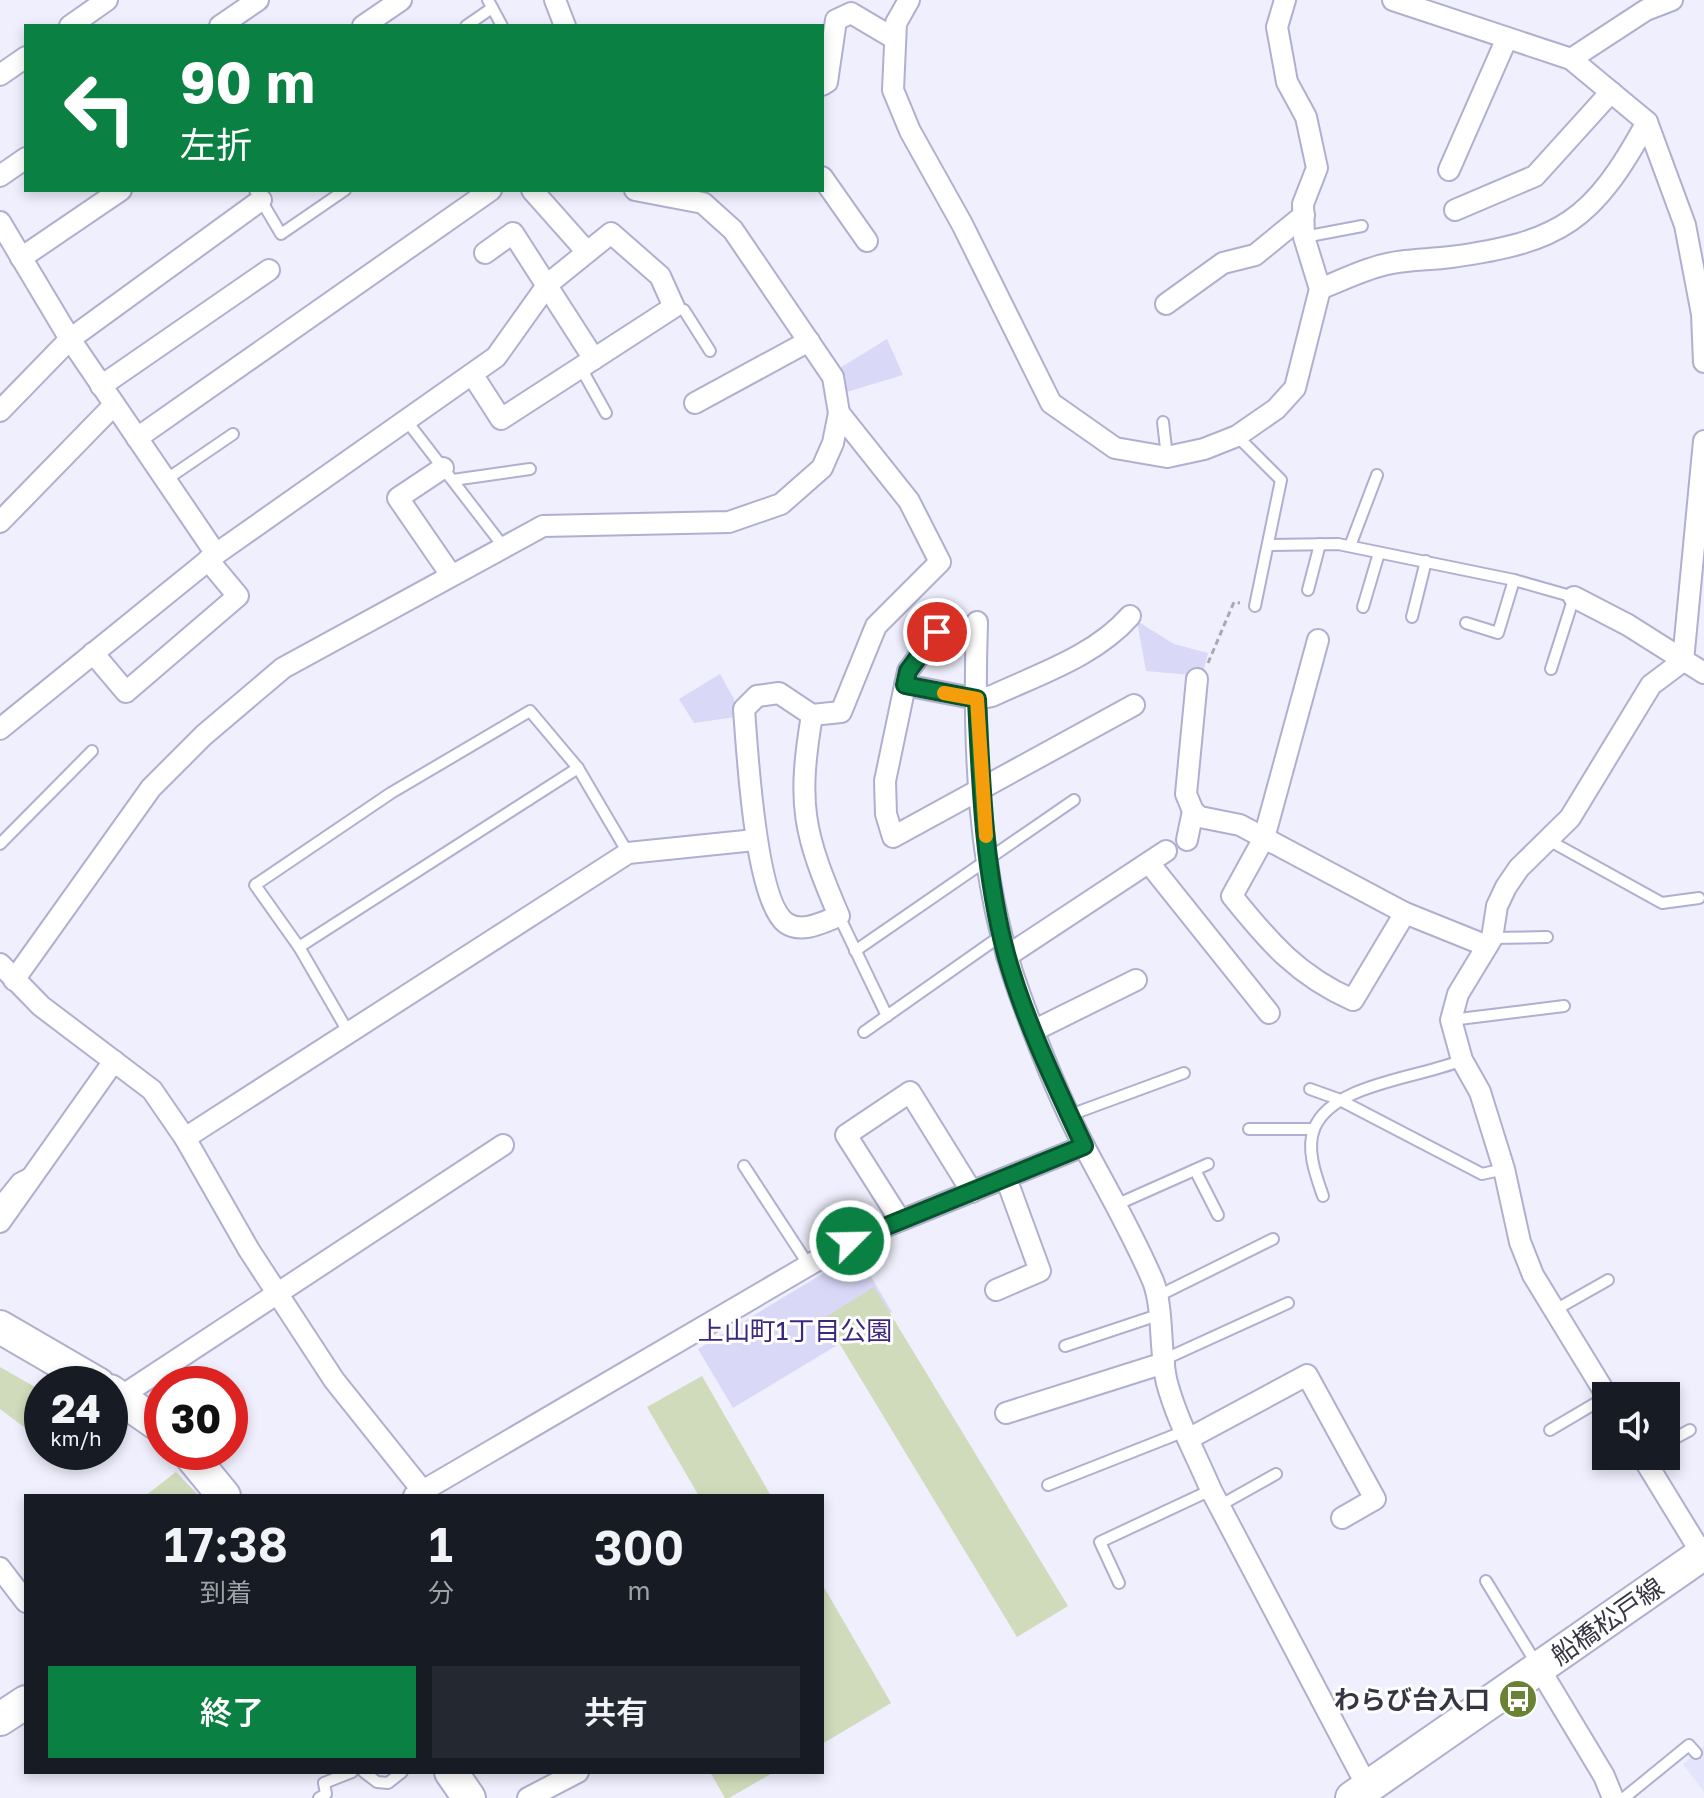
<!DOCTYPE html>
<html lang="ja">
<meta charset="utf-8">
<style>
body{margin:0;font-family:"Golos Text","Noto Sans JP",sans-serif;background:#242831;color:#f1f3f6;height:100vh;display:flex;flex-direction:column;font-size:30px;white-space:nowrap}
*{box-sizing:border-box;margin:0}
p{font-size:26px;color:#9ea1a6}
.icon{flex:none;width:44px;height:44px;fill:none;stroke:currentColor;stroke-width:2;stroke-linecap:round;stroke-linejoin:round}
.map{position:relative;flex:1;overflow:hidden}
.details{position:absolute;left:24px;top:1494px;width:800px;height:280px;display:flex;flex-direction:column;background:#171b24;border-radius:0px;box-shadow:0 4px 12px #0003}
.details>*{flex:none}
.guide{position:absolute;left:24px;top:24px;width:800px;height:168px;border-radius:0px;box-shadow:0 4px 12px #0003;background:#0b8043;color:#fff;overflow:hidden}
.controls{position:absolute;left:1592px;top:1382px;display:grid;gap:16px}
.controls a{display:grid;place-items:center;width:88px;height:88px;border-radius:0px;background:#171b24;box-shadow:0 4px 12px #0003;font-size:40px}
.speed{position:absolute;left:24px;top:1366px;display:flex;gap:16px;font-size:40px;font-weight:700;text-align:center}
.speed>*{display:grid;place-content:center;width:104px;height:104px;border-radius:50%;background:#171b24;box-shadow:0 4px 12px #0003;line-height:1}
.speed small{font-size:20px;font-weight:400}
.speed .limit{border:12px solid #d22;background:#fff;color:#111}
.pin{position:absolute;display:grid;place-items:center;width:68px;height:68px;color:#fff;margin:-34px;border:4px solid #fff;border-radius:50%;box-shadow:0 2px 8px #0007}
.me{position:absolute;width:88px;margin:-44px;rotate:67deg;stroke-linejoin:round;filter:drop-shadow(0 0 6px #0008)}
.turn{display:flex;align-items:center;gap:28px;height:168px;padding:0 24px;font-size:36px}
.turn .icon{width:104px;height:104px;stroke-width:2.5}
.turn b{display:block;font-size:56px;line-height:68px}
.eta{display:flex;justify-content:space-evenly;align-items:center;height:136px;text-align:center}
.eta b{font-size:48px;font-weight:600;line-height:56px}
.cta{display:flex;gap:16px;margin-top:auto;padding:16px 24px}
.cta a{flex:1;height:92px;border-radius:0px;background:#0b8043;color:#fff;font-size:32px;font-weight:600;line-height:92px;text-align:center}
.cta a+a{background:#242831;color:#f1f3f6}
.map>svg:first-child{display:block}
</style>
<div class="map">
<svg width="1704" height="1798" viewBox="0 0 1704 1798">
<rect width="100%" height="100%" fill="#efeffd"/>
<polygon fill="#e5e4fd" points="1704,1746 1704,1792 1683,1764"/>
<g fill="#d9d8f7">
<polygon points="887,339 903,375 843,393 835,371"/>
<polygon points="1137,621 1174,644 1208,653 1202,676 1146,671"/>
<polygon points="720,674 734,699 735,717 694,723 679,699"/>
<polygon points="857,1253 892,1312 733,1408 698,1349"/>
</g>
<g fill="#cfdbba">
<polygon points="874,1287 1068,1606 1017,1637 824,1318"/>
<polygon points="0,1367 42,1391 42,1415 32,1433 0,1409"/>
<polygon points="702,1376 771,1496 699,1496 647,1407"/>
<polygon points="176,1472 199,1496 145,1496"/>
<polygon points="822,1584 891,1703 822,1744"/>
<polygon points="710,1772 774,1772 729,1798 725,1798"/>
</g>
<g fill="none" stroke-linecap="round" stroke-linejoin="round">
<defs>
<g id="service">
<polyline points="488,0 502,26"/>
<polyline points="466,26 492,8"/>
<polyline points="255,190 281,234 345,190"/>
<polyline points="1304,237 1362,226"/>
<polyline points="674,307 684,310 710,351"/>
<polyline points="581,368 606,413"/>
<polyline points="406,420 503,546"/>
<polyline points="1163,422 1167,457"/>
<polyline points="1237,436 1281,480 1255,606"/>
<polyline points="167,479 233,434"/>
<polyline points="453,480 530,469"/>
<polyline points="1270,545 1338,544 1514,580 1574,597 1551,669"/>
<polyline points="1350,546 1377,475"/>
<polyline points="1308,590 1320,544"/>
<polyline points="1363,607 1379,553"/>
<polyline points="1412,617 1426,561"/>
<polyline points="1466,623 1498,633 1514,580"/>
<polyline points="1550,841 1662,903 1699,898"/>
<polyline points="0,844 92,751"/>
<polyline points="839,916 887,1016"/>
<polyline points="1492,938 1547,937"/>
<polyline points="299,947 578,768"/>
<polyline points="855,951 1074,800"/>
<polyline points="1451,1020 1564,1006"/>
<polyline points="864,1032 1002,935"/>
<polyline points="350,1035 299,947 255,885 391,793 530,711 578,768 628,853"/>
<polyline points="1310,1089 1338,1099 1482,1174 1504,1169"/>
<polyline points="1070,1115 1184,1073"/>
<polyline points="1249,1129 1314,1129"/>
<polyline points="744,1166 808,1264"/>
<polyline points="1195,1170 1218,1215"/>
<path d="M1323 1196C1316 1176 1306 1150 1314 1129 1332 1083 1421 1078 1462 1060"/>
<polyline points="0,1201 18,1179 30,1173"/>
<polyline points="1118,1204 1208,1164"/>
<polyline points="1158,1296 1273,1239"/>
<polyline points="1555,1310 1608,1280"/>
<polyline points="1065,1346 1158,1315"/>
<polyline points="1163,1360 1288,1303"/>
<polyline points="1550,1430 1606,1397"/>
<polyline points="1666,1443 1690,1430"/>
<polyline points="1048,1485 1185,1431"/>
<polyline points="1219,1506 1276,1474"/>
<polyline points="1486,1581 1536,1663"/>
<polyline points="1119,1583 1100,1542 1211,1490"/>
<polyline points="364,1772 377,1782 388,1783 402,1772"/>
<polyline points="319,1798 326,1794 324,1783 352,1772"/>
<polyline points="1624,1798 1689,1745 1696,1753"/>
</g>
<g id="minor">
<polyline points="555,0 565,26"/>
<polyline points="909,0 896,23 893,90 910,131 962,224 1051,403 1115,448 1167,457 1204,449 1237,436 1276,409 1295,388 1320,289 1304,237 1303,204 1317,168 1306,117 1287,82 1277,27 1285,0"/>
<polyline points="1393,0 1571,59 1647,122 1685,225 1702,314 1704,362"/>
<polyline points="70,26 107,0"/>
<polyline points="220,26 258,0"/>
<polyline points="363,26 401,0"/>
<polyline points="1571,59 1646,10 1672,0"/>
<polyline points="0,75 26,57"/>
<polyline points="822,85 827,82 836,20 851,13 895,39"/>
<polyline points="1449,170 1507,38"/>
<polyline points="0,176 26,158"/>
<polyline points="822,177 867,241"/>
<polyline points="532,190 587,252"/>
<polyline points="1455,210 1535,176 1611,92"/>
<polyline points="0,222 70,339 216,554"/>
<polyline points="485,253 513,233 594,359"/>
<polyline points="21,258 121,190"/>
<path d="M1320 289C1340 281 1362 270 1383 265 1404 259 1429 260 1451 257 1561 242 1593 221 1647 122"/>
<polyline points="1166,304 1223,263 1255,255 1304,215"/>
<polyline points="101,386 269,270"/>
<polyline points="695,403 809,341"/>
<polyline points="0,411 70,339 261,200"/>
<polyline points="137,438 491,190"/>
<polyline points="443,468 398,498 451,575"/>
<polyline points="0,522 114,405"/>
<polyline points="1574,597 1628,625 1704,673"/>
<path d="M977 622C973 743 977 880 1020 995 1038 1045 1059 1098 1084 1146 1108 1191 1133 1234 1153 1281 1164 1309 1159 1351 1167 1383 1177 1420 1196 1455 1211 1490L1368 1788"/>
<polyline points="937,632 908,671 885,781 886,814 893,837 1134,705"/>
<path d="M1318 640 1264 838 1232 896C1269 942 1298 976 1353 1000L1405 913"/>
<polyline points="93,653 126,692 238,596 208,560"/>
<polyline points="1197,679 1186,794 1193,811 1200,817 1240,825 1405,913 1487,946"/>
<path d="M905 685 977 699 992 696C1039 674 1095 656 1130 616"/>
<path d="M779 693 812 715C797 805 803 832 839 916 823 922 802 934 786 923 755 901 747 748 744 709L757 696Z"/>
<polyline points="812,715 841,712 876,626 940,562 909,501 839,413"/>
<polyline points="0,729 216,554 496,357 548,284 611,233 660,276 674,307 501,419 472,374"/>
<polyline points="1187,840 1193,811"/>
<polyline points="1149,863 1269,1013"/>
<polyline points="1007,956 1166,851"/>
<polyline points="0,964 41,1006 152,1090 185,1138 249,1250 334,1380 422,1490"/>
<polyline points="14,980 151,788 204,735 283,668 543,526 729,522 781,504 822,468 833,443 839,413 833,377 733,230 703,203 635,190"/>
<polyline points="1035,1030 1136,980"/>
<polyline points="185,1138 628,853 755,840"/>
<polyline points="900,1220 846,1135 910,1092 972,1192"/>
<polyline points="0,1222 114,1061"/>
<polyline points="996,1290 1040,1271 1006,1178"/>
<polyline points="1607,1396 1533,1275 1520,1242 1504,1169 1480,1092 1462,1060 1451,1020 1458,994 1492,938 1497,906 1506,887 1519,868 1570,818 1651,685 1683,661 1704,441"/>
<polyline points="120,1397 503,1145"/>
<polyline points="1006,1413 1164,1363"/>
<polyline points="1188,1439 1307,1375 1375,1499 1342,1518"/>
<polyline points="1642,1456 1702,1554"/>
<polyline points="414,1496 850,1241 1084,1146"/>
<polyline points="0,1568 26,1602"/>
<polyline points="1539,1668 1604,1776 1613,1798"/>
<polyline points="528,1798 578,1772"/>
</g>
<g id="primary">
<polyline points="0,1327 98,1384"/>
<polyline points="110,1391 162,1427"/>
<polyline points="188,1452 224,1496"/>
<polyline points="0,1719 26,1702"/>
<polyline points="451,1772 469,1798"/>
<polyline points="1352,1798 1704,1553"/>
</g>
</defs>
<use href="#service" stroke="#b0afd0" stroke-width="14"/>
<use href="#minor" stroke="#b0afd0" stroke-width="24"/>
<use href="#primary" stroke="#b0afd0" stroke-width="36"/>
<polyline stroke="#a8a8b6" stroke-width="3" stroke-dasharray="6 4" stroke-linecap="butt" points="1208,663 1234,602 1240,603"/>
<use href="#service" stroke="#fff" stroke-width="10"/>
<use href="#minor" stroke="#fff" stroke-width="20"/>
<use href="#primary" stroke="#fff" stroke-width="32"/>
</g>
<g fill="none" stroke-linecap="round" stroke-linejoin="round">
<defs>
<path id="route" d="M850 1241 1084 1146C1055 1084 1024 1019 1006 954 984 871 981 784 977 699L905 685 908 671 937 632"/>
</defs>
<use href="#route" stroke="#07532c" stroke-width="20"/>
<use href="#route" stroke="#0b8043" stroke-width="14"/>
<polyline stroke="#f59e0b" stroke-width="14" points="944,693 977,699 986,836"/>
</g>
<defs>
<symbol id="bus-disc" viewBox="-11 -11 22 22"><circle r="9.5" fill="#6a8234" stroke="#fefefe"/><path d="M-5-6H5V4H4V6H2V4H-2V6H-4V4H-5ZM-3.5-4V0h7V-4ZM-3.5 1.2v1.5H-2V1.2ZM2 1.2v1.5H3.5V1.2Z" fill="#fff"/></symbol>
</defs>
<g fill-rule="evenodd">
<use href="#bus-disc" x="1496" y="1677" width="44" height="44"/>
</g>
<g text-anchor="middle" dominant-baseline="central" stroke-width="6" stroke-linejoin="round" paint-order="stroke">
<g font-size="26" fill="#3b277e" stroke="#fefefe">
<text x="795" y="1330">上山町1丁目公園</text>
</g>
<g font-size="26" fill="#363542" stroke="#fefefe">
<text transform="translate(1607 1621) rotate(-35)">船橋松戸線</text>
</g>
<g font-size="26" font-weight="bold" fill="#363542" stroke="#fefefe" text-anchor="end">
<text x="1490" y="1699">わらび台入口</text>
</g>
</g>
</svg>
<div class="controls">
<a><svg class="icon" aria-label="sound" viewBox="0 0 24 24"><path d="M4 9h4l5-4v14l-5-4H4zM17 9q2 3 0 6"/></svg></a>
</div>
<div class="speed"><div>24<small>km/h</small></div><div class="limit">30</div></div>
<div class="pin" style="left:937px;top:632px;background:#d93025"><svg class="icon" aria-label="arrive" viewBox="0 0 24 24"><path d="M6 21V4h12l-3 4 3 4H6"/></svg></div>
<svg class="me" style="left:850px;top:1241px" viewBox="-20 -20 40 40"><circle r="17" fill="#0b8043" stroke="#fff" stroke-width="3"/><path d="M0-11L8 9 0 5-8 9z" fill="#fff"/></svg>
<div class="guide">
<div class="turn"><svg class="icon" aria-label="left" viewBox="0 0 24 24"><path d="M17 20v-9H6M10 6l-5 5 5 5"/></svg><div><b>90 m</b>左折</div></div>
</div>
<section class="details">
<div class="eta">
<div><b>17:38</b><p>到着</p></div>
<div><b>1</b><p>分</p></div>
<div><b>300</b><p>m</p></div>
</div>
<div class="cta"><a>終了</a><a>共有</a></div>
</section>
</div>
